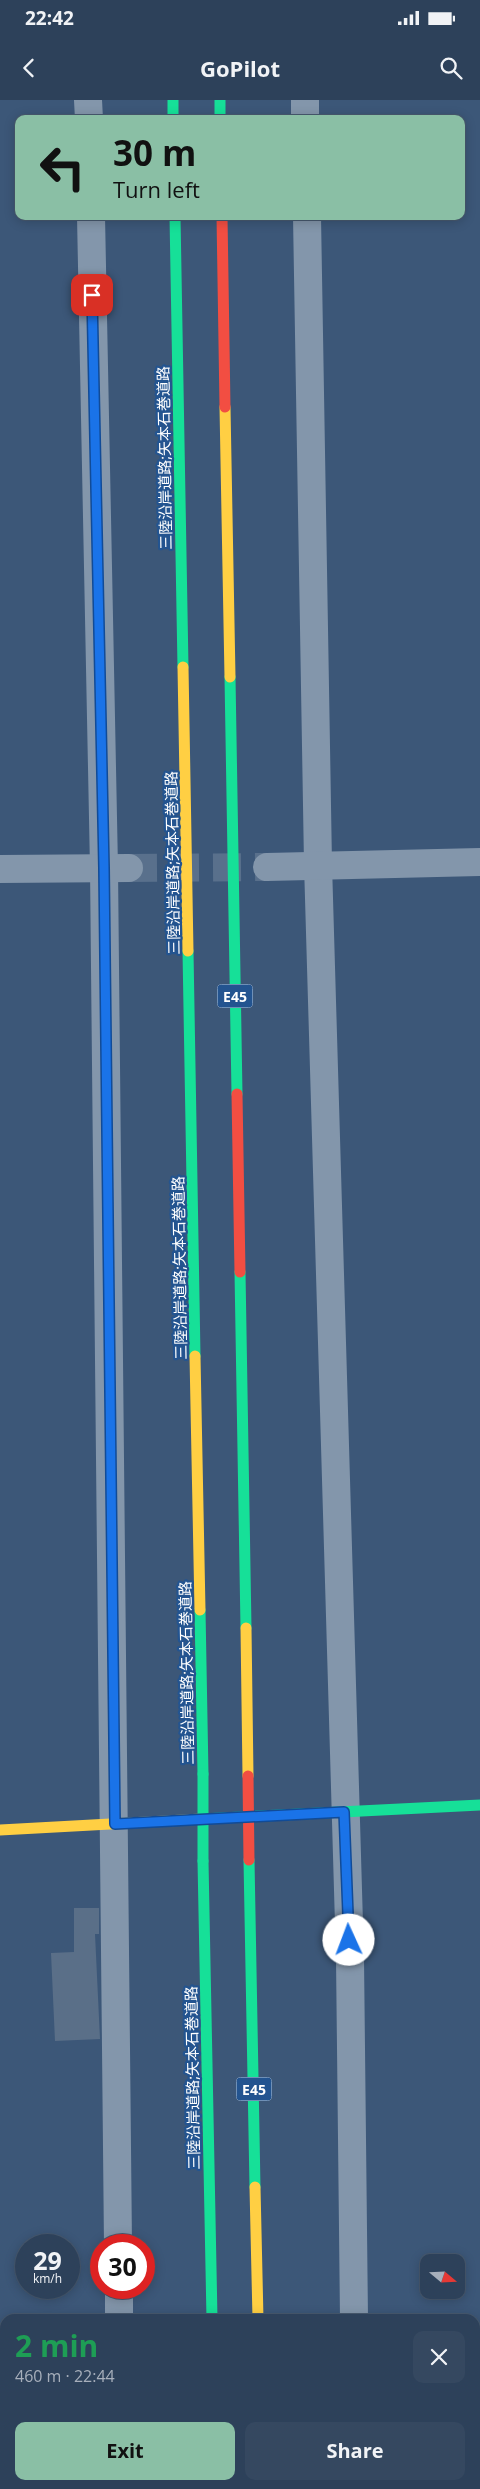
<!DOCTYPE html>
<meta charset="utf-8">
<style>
body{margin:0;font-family:"Open Sans","Noto Sans JP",sans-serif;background:#354860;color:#f1f3f6;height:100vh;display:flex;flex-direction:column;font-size:19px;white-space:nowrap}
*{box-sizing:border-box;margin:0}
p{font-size:16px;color:#a7afbb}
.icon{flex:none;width:28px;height:28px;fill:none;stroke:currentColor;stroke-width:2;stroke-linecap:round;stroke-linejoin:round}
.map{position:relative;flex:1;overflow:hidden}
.sheet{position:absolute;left:0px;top:2214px;width:480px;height:176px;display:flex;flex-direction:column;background:#2d415a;border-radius:15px 15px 0 0;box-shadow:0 2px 12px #0003,0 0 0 1px #485a70}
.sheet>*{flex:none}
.banner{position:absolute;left:15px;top:15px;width:450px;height:105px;border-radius:10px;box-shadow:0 2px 12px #0003,0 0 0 1px #485a70;background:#8abfa5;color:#111;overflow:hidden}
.needle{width:32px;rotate:109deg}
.tools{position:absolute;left:420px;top:2154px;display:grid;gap:10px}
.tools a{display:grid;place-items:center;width:45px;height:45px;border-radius:10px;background:#2d415a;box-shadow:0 2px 12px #0003,0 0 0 1px #485a70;font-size:25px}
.speed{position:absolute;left:15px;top:2134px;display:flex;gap:10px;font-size:25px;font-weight:700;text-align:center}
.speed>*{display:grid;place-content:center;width:65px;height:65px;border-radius:50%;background:#2d415a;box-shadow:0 2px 12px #0003,0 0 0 1px #485a70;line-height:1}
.speed small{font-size:12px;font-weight:400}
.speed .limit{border:8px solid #d22;background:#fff;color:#111}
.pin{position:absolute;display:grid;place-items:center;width:42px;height:42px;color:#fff;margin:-21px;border-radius:10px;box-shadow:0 2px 8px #0006}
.me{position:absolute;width:55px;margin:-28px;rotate:358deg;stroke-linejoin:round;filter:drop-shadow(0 0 4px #0008)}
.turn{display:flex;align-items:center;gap:18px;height:105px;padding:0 15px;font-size:22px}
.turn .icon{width:65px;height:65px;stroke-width:2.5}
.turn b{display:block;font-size:35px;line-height:42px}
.round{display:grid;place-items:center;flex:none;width:52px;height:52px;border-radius:10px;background:#354860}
.head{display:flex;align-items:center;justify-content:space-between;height:85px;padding:0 15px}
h1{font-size:30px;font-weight:700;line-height:38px;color:#1e9e55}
.primary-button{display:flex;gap:10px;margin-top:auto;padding:10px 15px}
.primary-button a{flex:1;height:58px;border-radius:10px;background:#8abfa5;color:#111;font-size:20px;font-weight:700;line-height:58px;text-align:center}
.primary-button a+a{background:#354860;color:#f1f3f6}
.status{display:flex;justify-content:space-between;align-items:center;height:35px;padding:0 25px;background:#2d415a;direction:ltr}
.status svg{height:14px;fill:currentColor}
header{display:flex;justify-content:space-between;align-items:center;height:65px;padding:0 15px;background:#2d415a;font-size:22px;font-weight:700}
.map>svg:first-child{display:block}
</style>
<div class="status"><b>22:42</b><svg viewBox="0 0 49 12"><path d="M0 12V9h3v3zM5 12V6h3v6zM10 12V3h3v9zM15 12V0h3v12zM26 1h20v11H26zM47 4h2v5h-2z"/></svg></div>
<header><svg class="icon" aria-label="back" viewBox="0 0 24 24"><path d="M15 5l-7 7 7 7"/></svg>GoPilot<svg class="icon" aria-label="search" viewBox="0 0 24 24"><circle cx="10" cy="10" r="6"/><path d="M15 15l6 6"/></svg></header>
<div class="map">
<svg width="480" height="2389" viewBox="0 0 480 2389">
<rect width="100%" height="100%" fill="#3c5778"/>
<polygon fill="#5a6f88" points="74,1808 99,1808 99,1834 95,1834 100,1939 55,1941 51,1853 74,1852"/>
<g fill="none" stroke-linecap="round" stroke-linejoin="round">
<polyline stroke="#59708c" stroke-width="28" stroke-dasharray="28 14" stroke-linecap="butt" points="129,768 267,767"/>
<g stroke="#8396ab" stroke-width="28">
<polyline points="88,0 89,19"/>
<polyline points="305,0 305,19"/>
<polyline points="91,116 104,768 118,2145"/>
<polyline points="307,116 318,764 350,1858 354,2219"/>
<polyline points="267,767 480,762"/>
<polyline points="0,769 129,768"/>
<polyline points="119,2188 119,2219"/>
<polyline points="121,2385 121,2389"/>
<polyline points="356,2385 356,2389"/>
</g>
<g stroke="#16e098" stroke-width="11">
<polyline points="173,0 173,19"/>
<polyline points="220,0 220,19"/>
<polyline points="175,116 183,567"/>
<polyline points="230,577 237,994"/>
<polyline points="188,851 195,1256"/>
<polyline points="240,1172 246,1528"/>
<polyline points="200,1510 203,1674"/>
<polyline points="202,1719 480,1705"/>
<polyline points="249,1760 255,2087"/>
<polyline points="203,1761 212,2219"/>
<polyline points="214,2385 214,2389"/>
<polyline points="261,2385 261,2389"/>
</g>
<g stroke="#ffcf43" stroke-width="11">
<polyline points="225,307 230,577"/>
<polyline points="183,567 188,851"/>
<polyline points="195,1256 200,1510"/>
<polyline points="246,1528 248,1676"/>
<polyline points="0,1730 202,1719"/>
<polyline points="255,2087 258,2219"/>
</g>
<g stroke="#f24e42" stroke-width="11">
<polyline points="222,116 225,307"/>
<polyline points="237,994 240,1172"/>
</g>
<polyline stroke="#16e098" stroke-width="11" points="203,1674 203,1761"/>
<polyline stroke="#f24e42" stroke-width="11" points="248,1676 249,1760"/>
</g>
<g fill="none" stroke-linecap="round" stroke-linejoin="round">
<defs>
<polyline id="route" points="92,195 104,768 115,1724 344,1712 349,1840"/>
</defs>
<use href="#route" stroke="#114b97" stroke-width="12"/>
<use href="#route" stroke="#1a73e8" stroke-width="9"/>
</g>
<g text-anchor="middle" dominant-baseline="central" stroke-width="4.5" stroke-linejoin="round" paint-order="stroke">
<g fill="#235490" stroke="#bdccde" stroke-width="1">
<rect x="217.5" y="884.5" width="35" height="23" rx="4"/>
<rect x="236.5" y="1977.5" width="35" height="23" rx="4"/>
</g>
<g font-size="14" font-weight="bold" fill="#fff">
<text x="235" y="896">E45</text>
<text x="254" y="1989">E45</text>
</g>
<g font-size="15" fill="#fff" stroke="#235490">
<text transform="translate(164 358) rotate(-91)">三陸沿岸道路;矢本石巻道路</text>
<text transform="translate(172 763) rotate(-91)">三陸沿岸道路;矢本石巻道路</text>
<text transform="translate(179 1168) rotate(-91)">三陸沿岸道路;矢本石巻道路</text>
<text transform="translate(186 1573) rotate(-91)">三陸沿岸道路;矢本石巻道路</text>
<text transform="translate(192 1978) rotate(-91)">三陸沿岸道路;矢本石巻道路</text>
</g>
</g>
</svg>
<div class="tools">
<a><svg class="needle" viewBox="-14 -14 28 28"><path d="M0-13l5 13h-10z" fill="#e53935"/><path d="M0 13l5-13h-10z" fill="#a7afbb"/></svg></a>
</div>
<div class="speed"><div>29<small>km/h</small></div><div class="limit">30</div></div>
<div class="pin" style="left:92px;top:195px;background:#d93025"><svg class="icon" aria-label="arrive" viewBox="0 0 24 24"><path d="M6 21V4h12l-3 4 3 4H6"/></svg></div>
<svg class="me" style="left:349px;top:1840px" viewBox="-20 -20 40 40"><circle r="19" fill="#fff"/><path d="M0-13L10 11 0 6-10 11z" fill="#1a73e8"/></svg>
<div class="banner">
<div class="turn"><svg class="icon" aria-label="left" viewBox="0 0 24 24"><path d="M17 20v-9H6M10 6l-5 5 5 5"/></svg><div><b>30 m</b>Turn left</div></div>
</div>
<section class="sheet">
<div class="head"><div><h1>2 min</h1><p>460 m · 22:44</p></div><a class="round"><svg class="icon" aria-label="close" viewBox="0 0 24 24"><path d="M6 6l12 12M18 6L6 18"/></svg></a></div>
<div class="primary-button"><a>Exit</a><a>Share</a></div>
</section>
</div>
